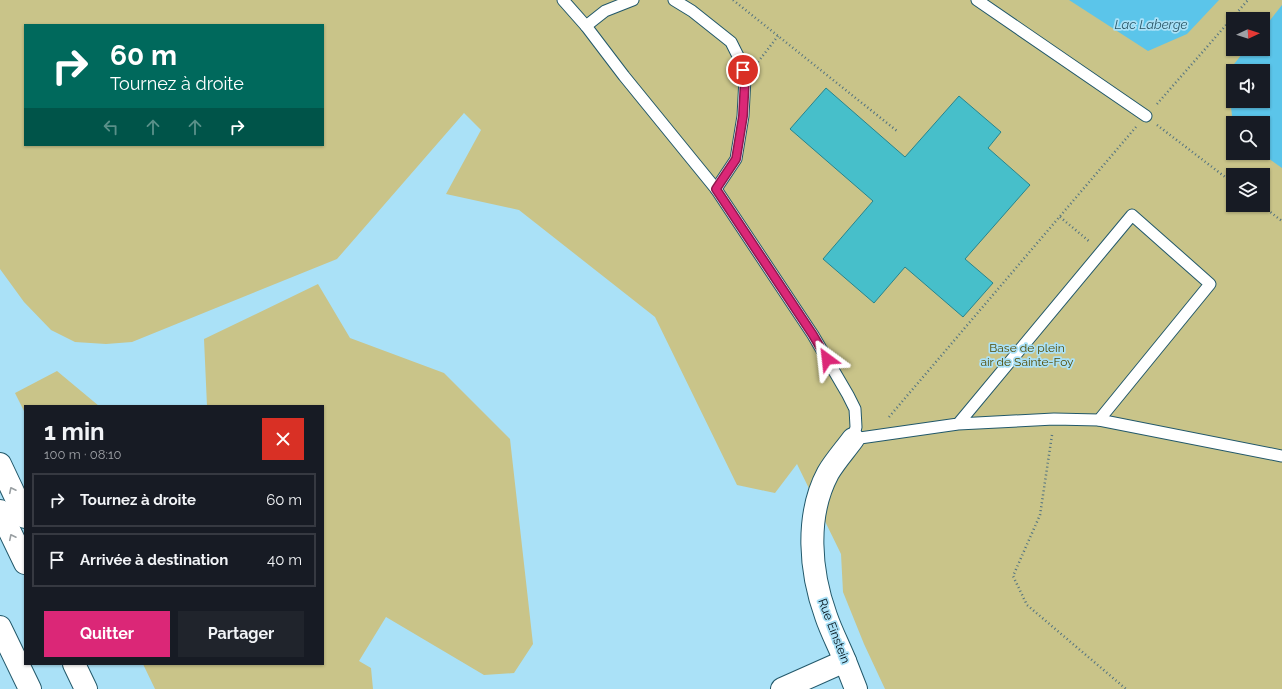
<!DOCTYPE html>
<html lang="fr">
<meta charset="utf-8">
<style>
body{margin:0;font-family:Raleway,sans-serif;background:#20242c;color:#f1f3f6;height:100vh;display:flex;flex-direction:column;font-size:15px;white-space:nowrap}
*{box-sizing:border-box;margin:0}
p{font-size:13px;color:#9ea1a6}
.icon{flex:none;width:22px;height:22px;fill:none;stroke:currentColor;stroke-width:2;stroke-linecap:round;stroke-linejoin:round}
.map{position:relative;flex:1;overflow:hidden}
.panel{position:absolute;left:24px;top:405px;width:300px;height:260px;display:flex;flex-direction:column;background:#171b24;border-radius:0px;box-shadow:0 1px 3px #0004}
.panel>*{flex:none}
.banner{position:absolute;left:24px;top:24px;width:300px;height:122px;border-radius:0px;box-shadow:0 1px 3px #0004;background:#00695c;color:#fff;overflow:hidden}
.needle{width:26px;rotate:86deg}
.controls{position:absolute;left:1226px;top:12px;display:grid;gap:8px}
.controls a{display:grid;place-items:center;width:44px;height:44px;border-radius:0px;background:#171b24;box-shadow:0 1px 3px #0004;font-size:20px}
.pin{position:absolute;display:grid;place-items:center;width:34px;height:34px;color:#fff;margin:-17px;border:2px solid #fff;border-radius:50%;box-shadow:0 1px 4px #0007}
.me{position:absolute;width:44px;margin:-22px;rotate:330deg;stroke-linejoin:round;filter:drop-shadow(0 0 3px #0008)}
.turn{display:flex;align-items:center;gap:14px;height:84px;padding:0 20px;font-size:18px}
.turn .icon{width:52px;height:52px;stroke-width:2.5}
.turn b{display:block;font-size:28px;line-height:34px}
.lanes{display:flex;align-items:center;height:38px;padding:0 20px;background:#0003;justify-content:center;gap:20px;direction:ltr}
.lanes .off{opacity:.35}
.round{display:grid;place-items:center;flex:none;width:42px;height:42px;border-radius:0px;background:#20242c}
.headline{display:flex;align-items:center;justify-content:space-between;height:68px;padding:0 20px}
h1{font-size:24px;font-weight:700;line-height:30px}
.action{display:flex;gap:8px;margin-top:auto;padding:8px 20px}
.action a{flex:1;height:46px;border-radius:0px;background:#db2777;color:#fff;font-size:16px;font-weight:700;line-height:46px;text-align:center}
.action a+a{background:#20242c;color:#f1f3f6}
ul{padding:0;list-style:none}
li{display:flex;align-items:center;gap:12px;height:54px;margin:0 8px 6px;padding:0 12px;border:2px solid #363941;border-radius:0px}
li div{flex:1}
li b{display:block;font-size:15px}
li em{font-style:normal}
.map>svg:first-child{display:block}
</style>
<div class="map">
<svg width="1282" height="689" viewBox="0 0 1282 689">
<rect width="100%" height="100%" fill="#aae1f7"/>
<g fill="#c9c489" fill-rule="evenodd">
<path d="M0 0H1282V689H885L864 644 843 592 841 554 797 464 775 493 737 485 655 317 519 210 446 194 481 130 464 113 337 259 132 342 106 344 75 342 51 330 24 302 0 269ZM1233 19H1263V49H1233ZM25 25H323V145H25ZM1233 71H1263V101H1233ZM1233 123H1263V153H1233ZM1233 175H1263V205H1233Z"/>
<polygon points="318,284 350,338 444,373 510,439 533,644 514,673 484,675 386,617 359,661 371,668 373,689 155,689 143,664 323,664 323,406 207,406 204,339"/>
<polygon points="57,371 99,406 25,406 25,413 15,393"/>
</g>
<g fill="#5bc5ea" fill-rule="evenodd">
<polygon points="1069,0 1219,0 1187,34 1148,51"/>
<path d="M1282 5V168L1261 153H1263V123H1233V124L1227 73 1246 49H1263V29ZM1233 71H1263V101H1233Z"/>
</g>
<polygon fill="#47bfca" stroke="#27848d" points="826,88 905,157 959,96 1001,132 988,148 1030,185 965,259 993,283 963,317 905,267 874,303 823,259 873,201 790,129"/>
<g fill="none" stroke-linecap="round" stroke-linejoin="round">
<defs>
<g id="service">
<polyline points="563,0 586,26 624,76 716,189 813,335 848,395 855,409 856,427 853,439 958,424 1054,419 1099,420 1210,284 1132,215 958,424"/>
<polyline points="674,0 692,11 731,42 741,62 745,78 743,116 736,159 716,189"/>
<polyline points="977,0 1146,116"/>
<polyline points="586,26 605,11 633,0"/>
<polyline points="1099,420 1282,456"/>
</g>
<path id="minor" d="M845 661C839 646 831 631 826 616 810 572 805 516 828 473 835 461 845 450 853 439"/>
<polyline id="tertiary" points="782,689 845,661 856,689"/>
<g id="motorway">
<polyline points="0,464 25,517"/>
<polyline points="0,511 25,563"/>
<polyline points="0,627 30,689"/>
<polyline points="74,664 86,689"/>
</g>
</defs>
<use href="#service" stroke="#22586a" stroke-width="13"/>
<use href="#minor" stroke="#22586a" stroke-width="24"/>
<use href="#tertiary" stroke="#22586a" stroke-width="24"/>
<use href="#motorway" stroke="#22586a" stroke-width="24"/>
<g stroke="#507180" stroke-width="2.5" stroke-dasharray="1 3" stroke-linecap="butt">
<polyline points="733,0 897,131"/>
<polyline points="758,62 778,36"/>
<polyline points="1157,104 1248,0"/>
<polyline points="1157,125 1233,183"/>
<polyline points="1261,205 1282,221"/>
<polyline points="1060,217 1090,242"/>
<polyline points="889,417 1136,127"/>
<polyline points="1052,435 1040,515 1013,576 1027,605 1126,689"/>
</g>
<use href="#service" stroke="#fff" stroke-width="11"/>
<use href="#minor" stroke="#fff" stroke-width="22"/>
<use href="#tertiary" stroke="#fff" stroke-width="22"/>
<use href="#motorway" stroke="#fff" stroke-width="22"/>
</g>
<defs><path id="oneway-chevron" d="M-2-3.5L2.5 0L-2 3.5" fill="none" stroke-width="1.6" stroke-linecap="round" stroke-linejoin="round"/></defs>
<g stroke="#999fa2">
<use href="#oneway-chevron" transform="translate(12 490) rotate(-116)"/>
<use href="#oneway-chevron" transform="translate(12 537) rotate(-116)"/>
</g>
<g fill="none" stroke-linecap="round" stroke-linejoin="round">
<defs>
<polyline id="route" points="743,70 745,78 743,116 736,159 716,189 813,335 827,359"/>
</defs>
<use href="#route" stroke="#8e194d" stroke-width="10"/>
<use href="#route" stroke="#db2777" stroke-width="7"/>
</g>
<g text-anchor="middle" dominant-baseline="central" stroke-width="3.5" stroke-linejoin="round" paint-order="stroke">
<g font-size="12" fill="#514a02" stroke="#aae1f7">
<text x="1027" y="348">Base de plein<tspan x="1027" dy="14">air de Sainte-Foy</tspan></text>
</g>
<g font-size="12" fill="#000f17" stroke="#aae1f7">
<text transform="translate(834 631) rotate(69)">Rue Einstein</text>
</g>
<g font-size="13" font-style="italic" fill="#2a5767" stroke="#aae1f7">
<text x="1151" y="24">Lac Laberge</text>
</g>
</g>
</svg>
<div class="controls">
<a><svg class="needle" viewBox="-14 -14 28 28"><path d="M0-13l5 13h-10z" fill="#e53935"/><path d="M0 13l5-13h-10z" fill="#9ea1a6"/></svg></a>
<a><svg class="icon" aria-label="sound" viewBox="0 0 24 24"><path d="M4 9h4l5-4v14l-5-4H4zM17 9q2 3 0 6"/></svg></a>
<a><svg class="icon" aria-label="search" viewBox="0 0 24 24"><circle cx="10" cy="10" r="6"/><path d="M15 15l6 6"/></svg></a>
<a><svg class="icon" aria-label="layers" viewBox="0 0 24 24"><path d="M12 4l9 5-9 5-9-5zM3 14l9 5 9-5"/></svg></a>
</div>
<div class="pin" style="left:743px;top:70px;background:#d93025"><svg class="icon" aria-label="arrive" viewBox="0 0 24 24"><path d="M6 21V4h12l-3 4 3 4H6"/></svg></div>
<svg class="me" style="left:827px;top:359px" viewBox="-20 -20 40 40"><path d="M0-17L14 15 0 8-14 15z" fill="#db2777" stroke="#fff" stroke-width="4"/></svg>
<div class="banner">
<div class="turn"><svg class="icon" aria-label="right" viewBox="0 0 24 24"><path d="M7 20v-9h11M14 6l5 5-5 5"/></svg><div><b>60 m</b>Tournez à droite</div></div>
<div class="lanes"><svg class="icon off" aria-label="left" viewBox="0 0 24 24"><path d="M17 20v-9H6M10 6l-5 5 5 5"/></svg><svg class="icon off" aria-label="ahead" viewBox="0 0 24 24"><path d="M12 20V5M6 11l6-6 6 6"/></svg><svg class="icon off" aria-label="ahead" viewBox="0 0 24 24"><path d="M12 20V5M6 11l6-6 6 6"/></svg><svg class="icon" aria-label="right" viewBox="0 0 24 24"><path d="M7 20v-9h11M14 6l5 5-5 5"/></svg></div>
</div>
<section class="panel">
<div class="headline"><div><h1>1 min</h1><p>100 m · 08:10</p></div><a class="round" style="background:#d93025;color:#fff"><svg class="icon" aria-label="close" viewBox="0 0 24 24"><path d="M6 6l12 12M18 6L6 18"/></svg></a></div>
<ul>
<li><svg class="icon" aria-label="right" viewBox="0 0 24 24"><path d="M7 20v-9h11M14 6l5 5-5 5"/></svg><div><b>Tournez à droite</b></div><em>60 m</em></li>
<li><svg class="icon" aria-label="arrive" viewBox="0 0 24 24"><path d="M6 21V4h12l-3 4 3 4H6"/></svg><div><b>Arrivée à destination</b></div><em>40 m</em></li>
</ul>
<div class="action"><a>Quitter</a><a>Partager</a></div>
</section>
</div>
